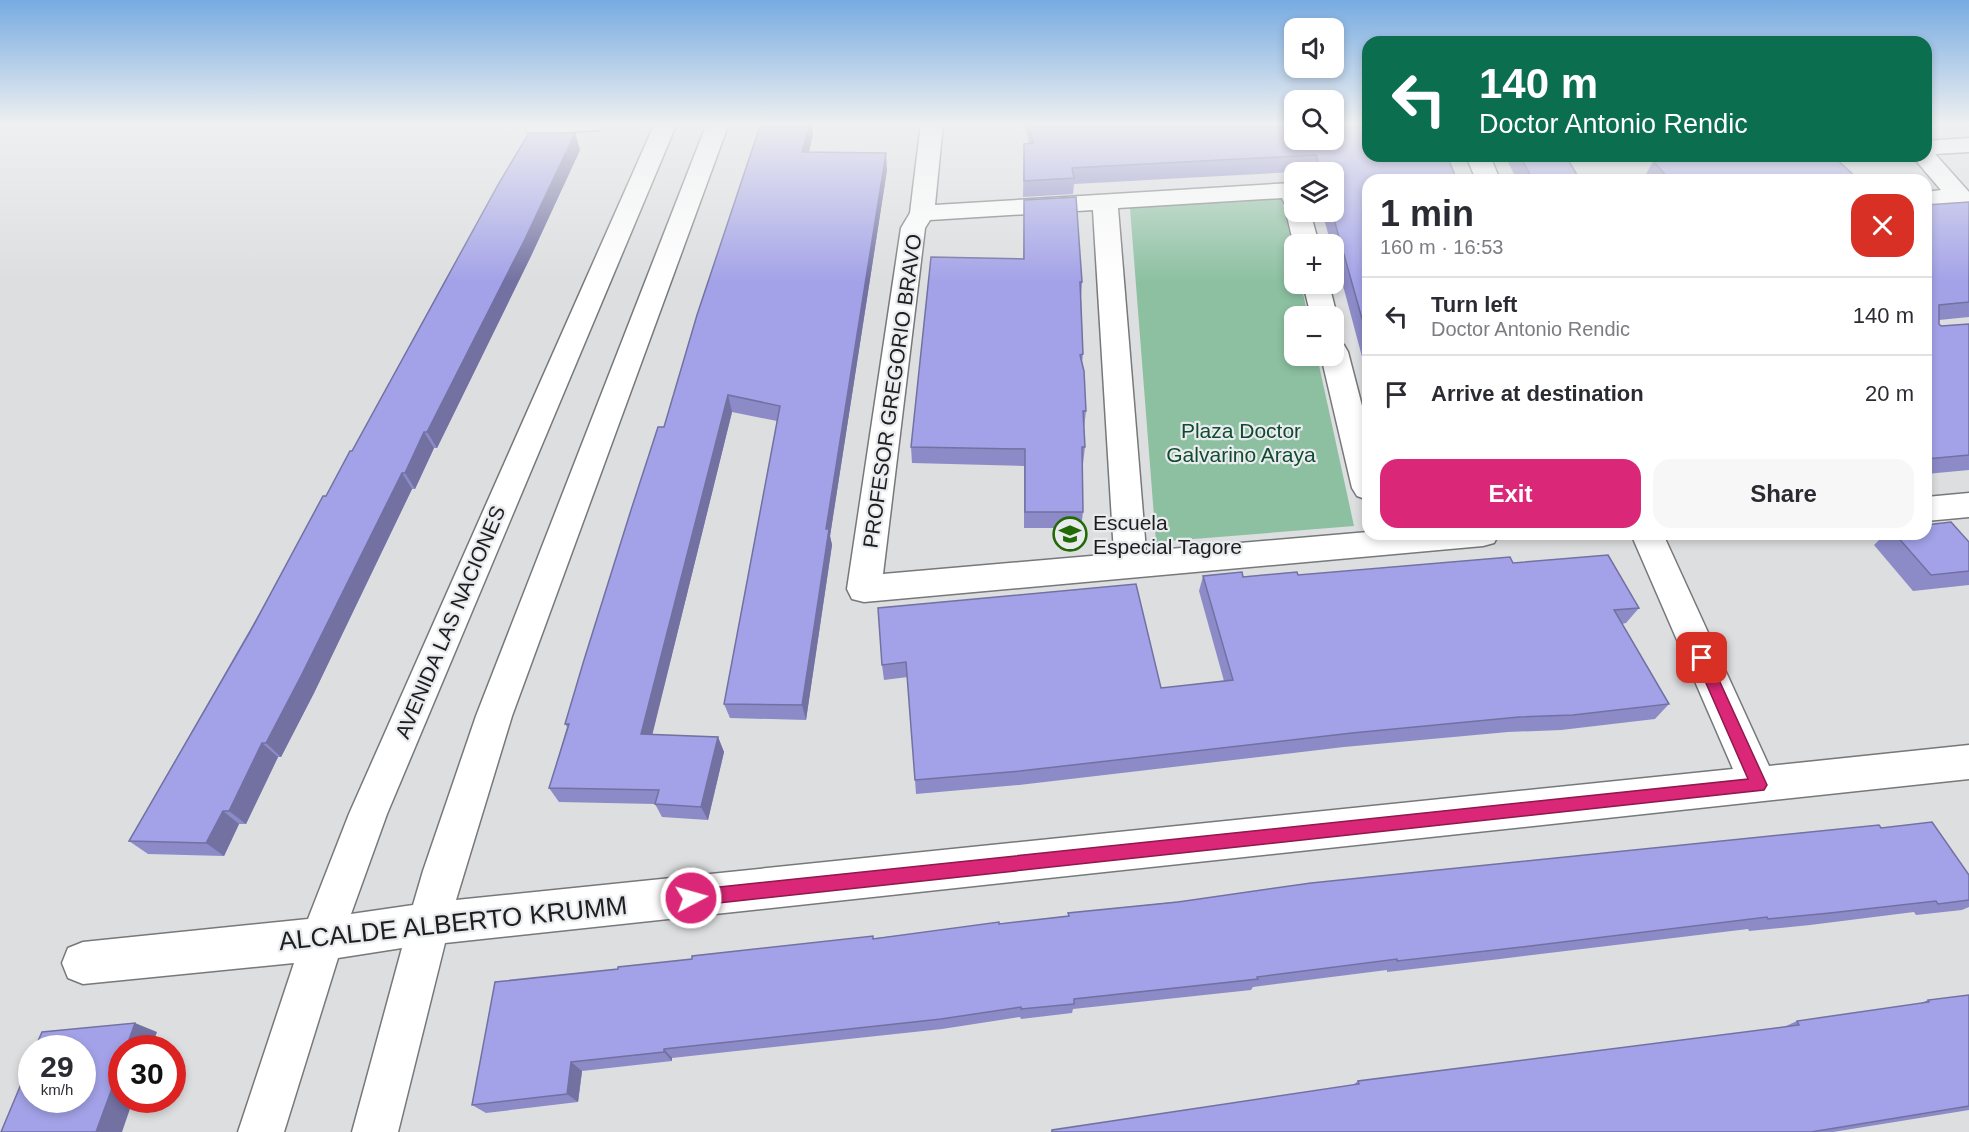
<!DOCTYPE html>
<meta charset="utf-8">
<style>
body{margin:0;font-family:Arial,sans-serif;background:#f7f7f7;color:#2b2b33;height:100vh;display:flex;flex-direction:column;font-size:22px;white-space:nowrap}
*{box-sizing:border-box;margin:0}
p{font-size:20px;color:#7c7c81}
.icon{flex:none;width:33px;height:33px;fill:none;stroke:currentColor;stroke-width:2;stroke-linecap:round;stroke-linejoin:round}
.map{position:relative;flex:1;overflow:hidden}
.panel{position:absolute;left:1362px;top:174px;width:570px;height:366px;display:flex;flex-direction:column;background:#fff;border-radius:18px;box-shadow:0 3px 9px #0003}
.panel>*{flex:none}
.guide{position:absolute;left:1362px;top:36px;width:570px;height:126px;border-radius:18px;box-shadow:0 3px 9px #0003;background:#0b6e4f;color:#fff;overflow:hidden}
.buttons{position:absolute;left:1284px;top:18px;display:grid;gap:12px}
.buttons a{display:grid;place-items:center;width:60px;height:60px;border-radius:12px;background:#fff;box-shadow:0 3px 9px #0003;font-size:30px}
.speed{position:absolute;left:18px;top:1035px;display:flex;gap:12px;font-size:30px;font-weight:700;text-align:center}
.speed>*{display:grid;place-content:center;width:78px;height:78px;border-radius:50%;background:#fff;box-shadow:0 3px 9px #0003;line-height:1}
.speed small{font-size:15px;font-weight:400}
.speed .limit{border:9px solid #d22;background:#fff;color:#111}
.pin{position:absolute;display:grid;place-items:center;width:51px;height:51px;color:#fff;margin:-26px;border-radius:12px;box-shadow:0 3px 9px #0006}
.me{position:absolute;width:66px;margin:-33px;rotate:84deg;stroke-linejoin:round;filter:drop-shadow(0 0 4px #0008)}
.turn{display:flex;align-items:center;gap:21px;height:126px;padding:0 18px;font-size:27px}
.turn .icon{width:78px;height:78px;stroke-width:2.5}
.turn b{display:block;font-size:42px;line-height:51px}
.round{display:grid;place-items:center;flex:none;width:63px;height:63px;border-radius:18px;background:#f7f7f7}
.head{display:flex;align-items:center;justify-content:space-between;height:102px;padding:0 18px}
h1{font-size:36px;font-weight:800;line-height:45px}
.action{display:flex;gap:12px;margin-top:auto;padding:12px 18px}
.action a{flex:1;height:69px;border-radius:18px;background:#db2777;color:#fff;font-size:24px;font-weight:800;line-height:69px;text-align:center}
.action a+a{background:#f7f7f7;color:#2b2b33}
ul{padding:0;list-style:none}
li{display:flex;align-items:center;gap:18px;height:78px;padding:0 18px;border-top:2px solid #e1e1e2}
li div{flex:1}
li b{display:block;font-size:22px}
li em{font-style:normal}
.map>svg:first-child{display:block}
</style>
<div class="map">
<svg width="1969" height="1132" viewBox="0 0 1969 1132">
<rect width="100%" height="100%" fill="#dcdee0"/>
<polygon fill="#8cc0a1" points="1282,199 1294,255 1294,284 1301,284 1308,316 1294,316 1294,356 1317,356 1354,526 1156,542 1130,208"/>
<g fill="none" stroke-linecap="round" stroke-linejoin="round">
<defs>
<g id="minor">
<polygon points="527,123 608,123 605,128 597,130 536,134 528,132 525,127"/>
<polygon points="655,123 677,123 387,814 351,914 413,905 423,871 476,716 707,123 729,123 512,716 456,900 1733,769 1631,534 1663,534 1769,766 1969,745 1969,779 445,943 398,1132 352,1132 402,948 338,958 284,1132 238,1132 294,963 83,984 68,978 62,963 68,948 83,942 308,919 349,814"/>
<path d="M921 123H943L935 205 1292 183H1294V212H1310L1319 244 1294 246 1286 212 1293 206 1285 204 1282 198 1118 208 1146 551 1368 532V534H1499L1494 543 1483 546 864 602 852 599 847 589 901 228 910 213ZM1093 210 1114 554 883 574 925 228 930 220Z"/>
<polygon points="1969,138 1969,152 1935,154 1969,192 1969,214 1960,212 1953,204 1926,206 1926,192 1941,190 1912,156 1926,156 1926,141"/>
<polygon points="1466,156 1490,156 1500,180 1476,180"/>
<polygon points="1303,284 1329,284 1337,316 1334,322 1334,316 1311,316"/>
<polygon points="1334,343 1344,345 1348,352 1368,429 1368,500 1357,496 1352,488 1321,356 1334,356"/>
<polygon points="1969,493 1969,517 1926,521 1926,497"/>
</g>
</defs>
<use href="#minor" stroke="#76787a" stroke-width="3"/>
<use href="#minor" fill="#fff" fill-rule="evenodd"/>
</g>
<g fill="#8c8bc8">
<polygon points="1024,123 1294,123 1368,180 1368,379 1334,252 1334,244 1331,244 1322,212 1334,212 1334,172 1294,172 1074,184 1073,194 1023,197 1024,144 1029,143"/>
<polygon points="575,133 580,150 531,256 437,448 434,448 415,489 412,489 314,693 281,757 278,757 246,824 239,824 224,856 148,854 129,841 352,451"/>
<polygon points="813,134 809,152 887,170 830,536 832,545 806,720 730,718 724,704 777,421 732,412 652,735 718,737 724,752 708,820 662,817 655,804 559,802 549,788 567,727 565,724 664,427"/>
<polygon points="1505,156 1566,156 1580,180 1517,180"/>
<polygon points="1653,161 1859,180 1646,180 1644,178"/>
<polygon points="1024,200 1082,282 1081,298 1083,354 1082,363 1086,411 1084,428 1085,447 1083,464 1082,464 1083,512 1081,528 1024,528 1024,466 912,463 911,447 1023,259"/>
<polygon points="1969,202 1969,317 1939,320 1939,324 1941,326 1969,324 1969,470 1926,474 1926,205"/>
<polygon points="1885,534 1926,534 1969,542 1969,585 1913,591 1874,545"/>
<polygon points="1513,563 1639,608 1626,623 1622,624 1669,704 1655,719 1561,730 1508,732 1344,747 1019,785 916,794 908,677 884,680 882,665 878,608 1161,688 1224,681 1199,591 1203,576 1243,577 1298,575"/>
<polygon points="1881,828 1969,875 1969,907 1962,910 1916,915 1914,912 1810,925 1749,931 1748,929 1500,959 1387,972 1387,970 1253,987 1251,990 1073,1009 1072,1013 1021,1019 1020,1017 942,1029 672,1058 672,1061 582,1071 578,1102 486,1113 472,1105 618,969 692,959 1068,916 1068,913"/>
<polygon points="1969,995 1969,1110 1833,1132 1051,1132 1052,1130 1353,1085 1358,1081 1784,1027 1797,1021 1919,1004 1928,1000"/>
</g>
<g fill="#7271a2">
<polygon points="810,123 812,123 813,134 805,168 802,152"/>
<polygon points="575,133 580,150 531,256 437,448 427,432"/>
<polygon points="886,153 887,170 830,536 832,545 806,720 802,705 826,529"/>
<polygon points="728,395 732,412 649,748 641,734"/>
<polygon points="424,432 434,448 415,489 405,473"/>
<polygon points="402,473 412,489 314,693 281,757 266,743"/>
<polygon points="718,737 724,752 708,820 701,807"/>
<polygon points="262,743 278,757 246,824 229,811"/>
<polygon points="223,811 239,824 224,856 206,843"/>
<polygon points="135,1023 157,1032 151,1048 126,1048"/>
<polygon points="664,1049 672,1058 672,1061 664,1052"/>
<polygon points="122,1061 122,1100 133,1100 122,1132 96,1132"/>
<polygon points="571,1062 582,1071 578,1102 567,1094"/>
</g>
<g fill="#a3a2e8" stroke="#7271a2" stroke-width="1.5">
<polygon points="761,123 810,123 802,152 886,153 826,529 829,529 817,608 802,705 724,704 780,406 728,395 641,734 718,737 701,807 655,804 659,790 549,788 569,724 565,724 584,660 631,510 658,427 664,427 697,315"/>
<polygon points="1029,123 1294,123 1294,140 1334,140 1334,123 1368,123 1368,156 1447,156 1457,180 1368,180 1368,340 1332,212 1334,212 1334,172 1321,172 1316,155 1072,168 1074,178 1024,181 1024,144 1033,143"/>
<polygon points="529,133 575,133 525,239 427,432 424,432 405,473 402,473 300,678 266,743 262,743 229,811 223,811 206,843 129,841 250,632 323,496 326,496 350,451 352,451 499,183"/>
<polygon points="1520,156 1566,156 1580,180 1533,180"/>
<polygon points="1720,156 1833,156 1859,180 1670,180 1653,161"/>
<polygon points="1076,197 1082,282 1080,282 1083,354 1080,355 1084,371 1086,411 1083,411 1085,447 1082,447 1083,512 1025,512 1025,449 911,447 931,257 1024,259 1024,200"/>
<polygon points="1969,202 1969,302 1939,305 1939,324 1941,326 1969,324 1969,455 1926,459 1926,205"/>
<polygon points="1951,522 1969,542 1969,571 1931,575 1895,534 1926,534 1926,525"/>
<polygon points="1608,555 1639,608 1614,610 1669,704 1573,715 1519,717 1352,733 1020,771 915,780 906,662 882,665 878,608 1136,584 1161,688 1233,680 1203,576 1242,572 1243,577 1297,572 1298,575 1510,557 1513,563"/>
<polygon points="1932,822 1969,875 1969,900 1938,904 1936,901 1830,913 1768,919 1767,917 1513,948 1397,961 1397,959 1257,977 1258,979 1074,999 1074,1004 1021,1009 1021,1007 941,1019 664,1049 664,1052 571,1062 567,1094 472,1105 495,982 618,969 618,967 692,959 692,956 873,936 873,939 999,922 999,924 1069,916 1068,913 1178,902 1311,883 1879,825 1881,828"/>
<polygon points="1969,995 1969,1106 1811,1132 1052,1132 1052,1130 1359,1084 1358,1081 1799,1025 1797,1021 1929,1002 1928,1000"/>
<polygon points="135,1023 126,1048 122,1048 122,1061 96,1132 1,1132 32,1058 32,1100 82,1100 82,1048 35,1048 42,1032"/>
</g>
<linearGradient id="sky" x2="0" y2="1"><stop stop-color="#77abe1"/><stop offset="0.44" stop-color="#eff0f1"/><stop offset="1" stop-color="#eff0f1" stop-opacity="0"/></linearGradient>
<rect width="1969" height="282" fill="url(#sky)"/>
<polygon fill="#db2777" stroke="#8e194d" stroke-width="1.5" points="1702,652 1707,654 1709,658 1767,785 1764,790 691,906 685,904 682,898 685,892 691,890 1748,779 1695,658 1697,654"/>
<defs>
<symbol id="school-ring" viewBox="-11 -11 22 22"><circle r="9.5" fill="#e9ebee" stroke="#216a06" stroke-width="1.5"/><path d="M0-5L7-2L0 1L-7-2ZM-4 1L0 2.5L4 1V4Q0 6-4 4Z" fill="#216a06"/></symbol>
</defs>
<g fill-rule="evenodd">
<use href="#school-ring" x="1051" y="515" width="38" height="38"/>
</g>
<g text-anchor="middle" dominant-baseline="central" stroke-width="4.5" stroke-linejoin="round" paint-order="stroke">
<g font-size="21" fill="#1d1e1f" stroke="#e9ebee">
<text transform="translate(892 391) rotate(-82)">PROFESOR GREGORIO BRAVO</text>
<text transform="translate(450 622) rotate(-67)">AVENIDA LAS NACIONES</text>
</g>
<g font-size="21" fill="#0e4b2f" stroke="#e9ebee">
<text x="1241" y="430">Plaza Doctor<tspan x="1241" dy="24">Galvarino Araya</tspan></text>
</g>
<g font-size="21" fill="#1d1e1f" stroke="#e9ebee" text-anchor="start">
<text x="1093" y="522">Escuela<tspan x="1093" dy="24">Especial Tagore</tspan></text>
</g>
<g font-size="26" fill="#1d1e1f" stroke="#e9ebee">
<text transform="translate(453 923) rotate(-6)">ALCALDE ALBERTO KRUMM</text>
</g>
</g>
</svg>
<div class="buttons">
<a><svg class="icon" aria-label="sound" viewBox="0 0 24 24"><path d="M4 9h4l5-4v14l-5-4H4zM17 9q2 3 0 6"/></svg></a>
<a><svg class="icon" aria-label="search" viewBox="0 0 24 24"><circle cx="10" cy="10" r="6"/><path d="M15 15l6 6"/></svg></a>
<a><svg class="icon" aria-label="layers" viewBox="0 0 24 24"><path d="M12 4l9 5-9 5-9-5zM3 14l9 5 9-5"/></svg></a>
<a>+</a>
<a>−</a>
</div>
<div class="speed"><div>29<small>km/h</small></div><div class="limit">30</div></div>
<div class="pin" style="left:1702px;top:658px;background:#d93025"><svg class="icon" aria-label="arrive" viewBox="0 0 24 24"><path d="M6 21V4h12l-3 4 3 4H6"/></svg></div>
<svg class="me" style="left:691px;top:898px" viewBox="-20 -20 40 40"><circle r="17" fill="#db2777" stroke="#fff" stroke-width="3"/><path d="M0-11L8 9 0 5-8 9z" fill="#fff"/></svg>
<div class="guide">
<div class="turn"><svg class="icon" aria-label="left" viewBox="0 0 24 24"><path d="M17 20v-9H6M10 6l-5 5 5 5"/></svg><div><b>140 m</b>Doctor Antonio Rendic</div></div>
</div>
<section class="panel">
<div class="head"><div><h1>1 min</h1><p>160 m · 16:53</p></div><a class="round" style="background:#d93025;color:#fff"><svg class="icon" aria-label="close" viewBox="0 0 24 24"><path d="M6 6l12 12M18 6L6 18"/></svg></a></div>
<ul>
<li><svg class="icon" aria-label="left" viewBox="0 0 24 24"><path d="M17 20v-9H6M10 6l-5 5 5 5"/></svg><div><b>Turn left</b><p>Doctor Antonio Rendic</p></div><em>140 m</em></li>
<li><svg class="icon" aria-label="arrive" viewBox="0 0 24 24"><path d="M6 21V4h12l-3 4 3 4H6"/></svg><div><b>Arrive at destination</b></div><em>20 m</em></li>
</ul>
<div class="action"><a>Exit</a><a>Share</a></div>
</section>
</div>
